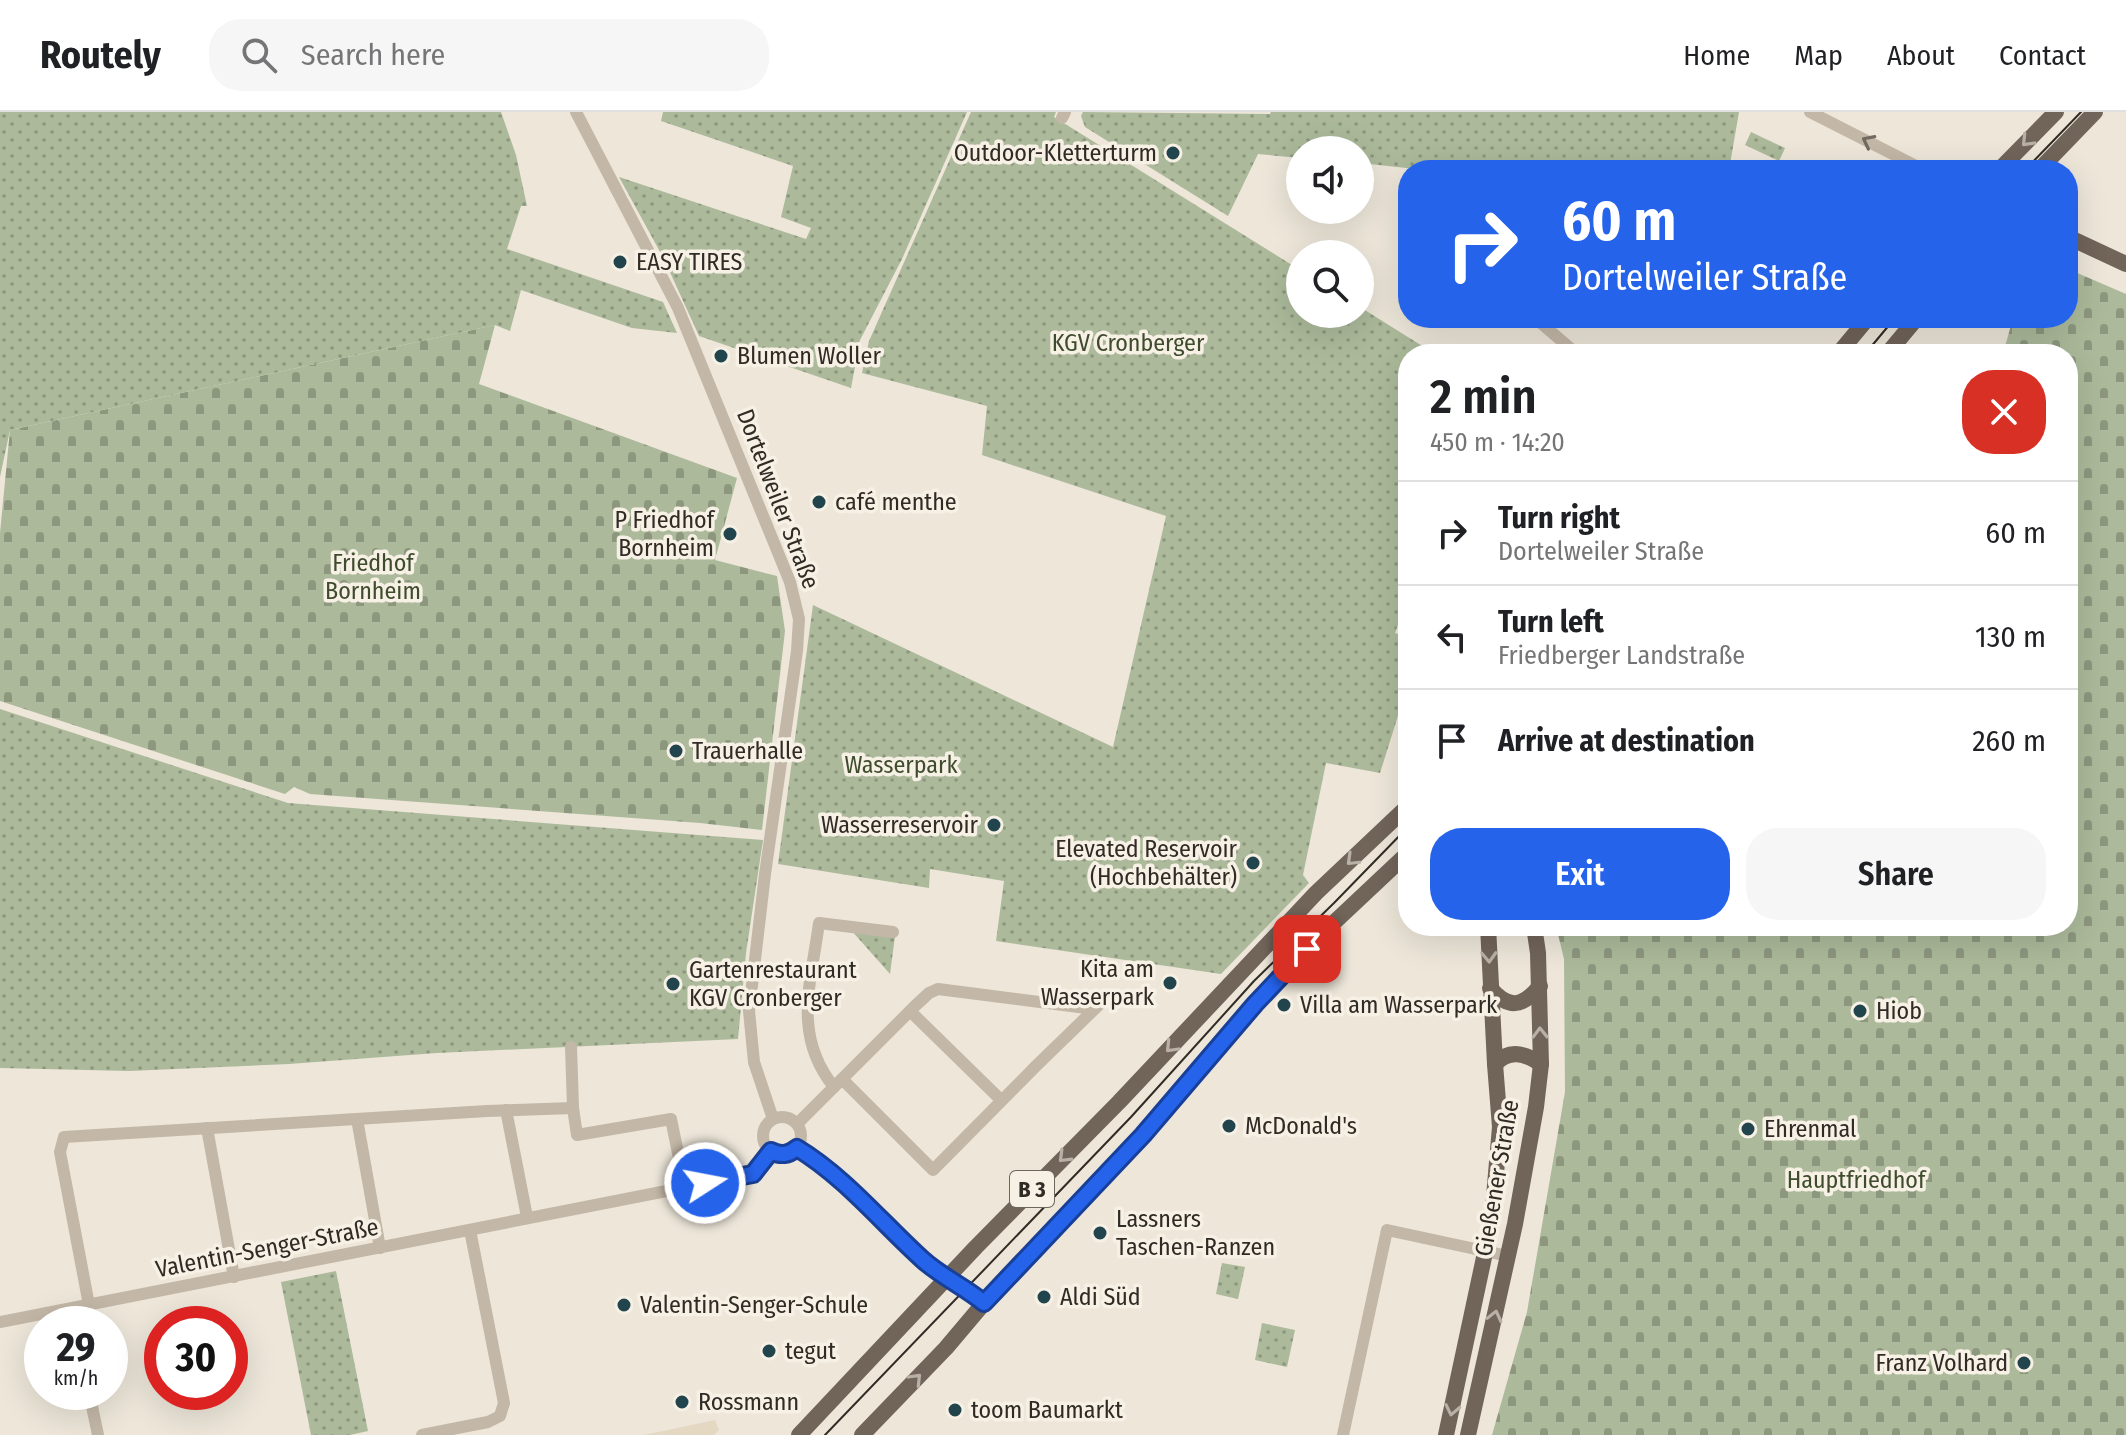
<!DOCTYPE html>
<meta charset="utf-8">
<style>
body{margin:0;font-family:"Fira Sans Condensed",sans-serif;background:#f6f6f6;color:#202124;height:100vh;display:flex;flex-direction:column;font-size:30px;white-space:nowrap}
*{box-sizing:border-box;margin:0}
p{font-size:26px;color:#757577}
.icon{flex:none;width:44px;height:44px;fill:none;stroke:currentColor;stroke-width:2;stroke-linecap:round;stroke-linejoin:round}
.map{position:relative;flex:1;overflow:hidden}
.drawer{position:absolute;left:1398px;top:232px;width:680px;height:592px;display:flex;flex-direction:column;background:#fff;border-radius:32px;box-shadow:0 8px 32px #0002}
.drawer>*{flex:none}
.banner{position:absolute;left:1398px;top:48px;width:680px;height:168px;border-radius:32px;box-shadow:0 8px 32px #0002;background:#2563eb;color:#fff;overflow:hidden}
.buttons{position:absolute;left:1286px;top:24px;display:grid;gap:16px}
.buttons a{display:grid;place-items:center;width:88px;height:88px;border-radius:50%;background:#fff;box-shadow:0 8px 32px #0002;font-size:40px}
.speed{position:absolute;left:24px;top:1194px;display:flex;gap:16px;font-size:40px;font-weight:700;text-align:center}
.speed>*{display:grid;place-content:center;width:104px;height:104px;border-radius:50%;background:#fff;box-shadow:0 8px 32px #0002;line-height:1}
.speed small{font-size:20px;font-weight:400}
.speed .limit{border:12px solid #d22;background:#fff;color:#111}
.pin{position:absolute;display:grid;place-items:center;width:68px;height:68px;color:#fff;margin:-34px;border-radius:16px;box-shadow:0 4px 12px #0006}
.me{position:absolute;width:88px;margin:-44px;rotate:79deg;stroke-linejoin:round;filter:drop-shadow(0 0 6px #0008)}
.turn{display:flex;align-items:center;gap:28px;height:168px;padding:0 32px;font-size:36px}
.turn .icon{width:104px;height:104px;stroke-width:2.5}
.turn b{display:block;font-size:56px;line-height:68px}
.round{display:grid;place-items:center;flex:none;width:84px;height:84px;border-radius:32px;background:#f6f6f6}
.summary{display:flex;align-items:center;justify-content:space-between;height:136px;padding:0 32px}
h1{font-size:48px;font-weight:600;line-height:60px}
.action{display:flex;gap:16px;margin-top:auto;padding:16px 32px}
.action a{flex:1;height:92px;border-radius:32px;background:#2563eb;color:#fff;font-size:32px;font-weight:600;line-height:92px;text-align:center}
.action a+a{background:#f6f6f6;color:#202124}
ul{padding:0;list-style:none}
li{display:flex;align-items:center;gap:24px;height:104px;padding:0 32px;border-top:2px solid #e0e0e0}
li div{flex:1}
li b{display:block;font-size:30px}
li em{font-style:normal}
header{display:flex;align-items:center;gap:48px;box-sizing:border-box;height:112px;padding:0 40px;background:#fff;border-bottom:2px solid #e0e0e0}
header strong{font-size:38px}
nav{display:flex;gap:44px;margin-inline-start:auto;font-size:28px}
.search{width:560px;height:72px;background:#f6f6f6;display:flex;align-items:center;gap:20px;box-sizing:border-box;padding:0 28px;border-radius:32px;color:#757577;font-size:30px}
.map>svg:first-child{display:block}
</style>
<header>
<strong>Routely</strong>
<div class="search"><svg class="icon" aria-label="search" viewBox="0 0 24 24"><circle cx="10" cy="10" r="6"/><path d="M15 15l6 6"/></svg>Search here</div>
<nav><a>Home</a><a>Map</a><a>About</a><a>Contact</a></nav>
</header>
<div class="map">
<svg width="2126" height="1323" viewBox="0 0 2126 1323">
<defs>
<pattern id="cemetery-stones" width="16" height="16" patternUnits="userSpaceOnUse" patternTransform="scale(2)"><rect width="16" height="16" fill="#acba9b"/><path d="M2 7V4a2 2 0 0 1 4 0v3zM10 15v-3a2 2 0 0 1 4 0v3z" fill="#8d977e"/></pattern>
<pattern id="park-dots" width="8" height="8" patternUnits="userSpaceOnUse" patternTransform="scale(2)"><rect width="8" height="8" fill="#acba9b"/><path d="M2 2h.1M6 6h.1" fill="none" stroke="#8d977e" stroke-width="1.8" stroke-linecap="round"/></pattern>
</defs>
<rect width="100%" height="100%" fill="#ede6d9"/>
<g fill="url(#cemetery-stones)">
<polygon points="2068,157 2126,182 2126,1323 1492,1323 1527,1200 1565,980 1564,847 1556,814 2068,814 2068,242 2003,242 2013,206 2068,206"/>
<polygon points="495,213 479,272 737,366 715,448 777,464 785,519 762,718 700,711 310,682 294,675 285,682 0,589 0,421 10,318"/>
</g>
<g fill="url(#park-dots)">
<polygon points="0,0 501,0 516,43 527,94 521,94 507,137 663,190 677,221 632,216 521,178 510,219 495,213 10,318 0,365"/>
<polygon points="663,0 967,0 902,147 860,228 851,276 699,224 664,147 619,65 806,127 811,116 781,105 793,54 661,9"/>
<polygon points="971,0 1056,0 1054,5 1300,158 1300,202 1360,202 1360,195 1435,242 1408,242 1408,486 1395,521 1408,525 1408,572 1380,661 1326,651 1303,763 1309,771 1221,862 996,829 1004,769 930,757 929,776 778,752 813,493 1113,635 1166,404 982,343 987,294 862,261 869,229"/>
<polygon points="1083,0 1270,2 1271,0 1739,0 1729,58 1425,58 1360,51 1360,38 1300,38 1300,46 1258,42 1228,104 1085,15 1081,4"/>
<polygon points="1751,20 1785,36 1779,49 1745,33"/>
<polygon points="0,597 288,691 763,728 746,841 738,927 437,941 289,952 129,959 0,956"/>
<polygon points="851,818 895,824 890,862"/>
<polygon points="1222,1151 1245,1155 1238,1187 1216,1182"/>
<polygon points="336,1159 368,1319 350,1323 311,1323 281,1170"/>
<polygon points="1262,1211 1295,1218 1287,1255 1255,1248"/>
</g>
<polygon fill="#e4d8c2" points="715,1308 719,1318 714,1323 644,1323"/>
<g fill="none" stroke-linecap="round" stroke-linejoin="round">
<g stroke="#c3b7a7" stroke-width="12">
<polyline points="576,0 678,196 790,470 799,507 797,539 765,762 749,899 754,950 773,1007"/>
<polyline points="1810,0 1924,58"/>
<polyline points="1062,6 1065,0"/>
<polyline points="1535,206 1577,242"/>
<polyline points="910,899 1001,988"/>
<polyline points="571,935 573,996"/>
<polyline points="842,967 933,1058 1036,954 1108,884"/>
<path d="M834 975C792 923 811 871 819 811L893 820"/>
<polyline points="506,998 527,1105"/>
<circle cx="782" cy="1024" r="19"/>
<polyline points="357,1007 380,1136"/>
<polyline points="797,1012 915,894 929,881 938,877 1094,897"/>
<polyline points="207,1016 234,1165"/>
<path d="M797 1036C845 1065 882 1111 923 1148 942 1165 965 1175 984 1191"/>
<polyline points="89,1193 60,1040 64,1025 487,999 573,996 577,1023 671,1007 685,1075"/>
<polyline points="0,1210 753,1062 771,1039"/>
<polyline points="89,1280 98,1323"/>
<polyline points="422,1323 488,1310 500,1304 504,1291 470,1118"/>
<polyline points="1343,1323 1387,1118 1508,1144"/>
</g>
<g stroke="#716459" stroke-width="16">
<polyline points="1999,58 2056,0"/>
<polyline points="2039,58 2095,0"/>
<polyline points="2068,125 2126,152"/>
<polyline points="1838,242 1868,206"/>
<polyline points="1887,242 1917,206"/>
<path d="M1490 876C1508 897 1522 896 1540 874"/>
<path d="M1495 952C1509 937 1525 941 1541 952"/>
<polyline points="799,1323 976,1135 1119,990 1316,781 1408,694"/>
<polyline points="862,1323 946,1236 984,1191 1173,989 1255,892 1325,819 1408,741"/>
<polyline points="1446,1323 1492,1108 1500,1015 1495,952 1488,814"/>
<polyline points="1468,1323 1515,1112 1536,995 1541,952 1538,841 1534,814"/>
</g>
<g stroke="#312b26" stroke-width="2">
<polyline points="2025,58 2081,0"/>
<polyline points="1865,242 1895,206"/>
<polyline points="825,1323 1131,1005 1254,869 1334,791 1408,715"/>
</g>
</g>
<defs><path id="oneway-chevron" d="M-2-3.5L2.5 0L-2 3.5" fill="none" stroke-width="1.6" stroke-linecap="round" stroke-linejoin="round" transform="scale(2)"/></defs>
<use stroke="#736a60" href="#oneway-chevron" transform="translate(1868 29) rotate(-153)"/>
<g stroke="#bab1a6">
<use href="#oneway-chevron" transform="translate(2027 29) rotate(134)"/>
<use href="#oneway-chevron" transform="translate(1352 748) rotate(136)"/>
<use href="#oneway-chevron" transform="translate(1489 845) rotate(88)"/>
<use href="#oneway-chevron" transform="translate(1540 921) rotate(-91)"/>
<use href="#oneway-chevron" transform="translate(1171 935) rotate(134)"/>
<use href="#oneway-chevron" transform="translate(1064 1045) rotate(135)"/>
<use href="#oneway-chevron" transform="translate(1495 1204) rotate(-77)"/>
<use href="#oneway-chevron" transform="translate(916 1267) rotate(-46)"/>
<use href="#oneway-chevron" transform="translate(1452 1298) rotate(102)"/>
</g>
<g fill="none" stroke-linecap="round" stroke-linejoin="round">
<defs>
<path id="route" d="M705 1071 753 1062 771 1039C781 1044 788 1043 797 1036 845 1065 882 1111 923 1148 942 1165 965 1175 984 1191L1143 1023 1255 892 1307 837"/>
</defs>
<use href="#route" stroke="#184099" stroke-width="20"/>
<use href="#route" stroke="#2563eb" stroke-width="14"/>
</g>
<g fill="#22454d" stroke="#f6f0e5" stroke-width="3">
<circle cx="1173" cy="41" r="8"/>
<circle cx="620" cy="150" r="8"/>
<circle cx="721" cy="244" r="8"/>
<circle cx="819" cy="390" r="8"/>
<circle cx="730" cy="422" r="8"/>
<circle cx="676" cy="639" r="8"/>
<circle cx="994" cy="713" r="8"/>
<circle cx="1253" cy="751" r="8"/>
<circle cx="1170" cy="871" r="8"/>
<circle cx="673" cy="872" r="8"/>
<circle cx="1284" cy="893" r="8"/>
<circle cx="1860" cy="899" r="8"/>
<circle cx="1229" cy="1014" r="8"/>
<circle cx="1748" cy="1017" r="8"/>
<circle cx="1100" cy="1121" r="8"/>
<circle cx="1044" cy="1185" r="8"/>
<circle cx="624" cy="1193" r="8"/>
<circle cx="769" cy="1239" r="8"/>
<circle cx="2024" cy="1251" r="8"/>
<circle cx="682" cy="1290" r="8"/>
<circle cx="955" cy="1298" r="8"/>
</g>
<g text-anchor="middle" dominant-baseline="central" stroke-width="7" stroke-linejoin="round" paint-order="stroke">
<rect fill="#f6f0e5" stroke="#6c665f" stroke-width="2" x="1010" y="1059" width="44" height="36" rx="6"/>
<g font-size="22" font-weight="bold" fill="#312b26">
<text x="1032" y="1077">B 3</text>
</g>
<g font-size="24" fill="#312b26" stroke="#f6f0e5" text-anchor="start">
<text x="1157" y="41" text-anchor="end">Outdoor-Kletterturm</text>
<text x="636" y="150">EASY TIRES</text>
<text x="737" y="244">Blumen Woller</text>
<text x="835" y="390">café menthe</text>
<text x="714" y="408" text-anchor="end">P Friedhof<tspan x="714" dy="28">Bornheim</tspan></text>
<text x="692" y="639">Trauerhalle</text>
<text x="978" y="713" text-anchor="end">Wasserreservoir</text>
<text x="1237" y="737" text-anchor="end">Elevated Reservoir<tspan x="1237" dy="28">(Hochbehälter)</tspan></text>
<text x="1154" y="857" text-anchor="end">Kita am<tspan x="1154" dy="28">Wasserpark</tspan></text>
<text x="689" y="858">Gartenrestaurant<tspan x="689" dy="28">KGV Cronberger</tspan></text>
<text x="1300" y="893">Villa am Wasserpark</text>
<text x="1876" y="899">Hiob</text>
<text x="1245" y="1014">McDonald's</text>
<text x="1764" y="1017">Ehrenmal</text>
<text x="1116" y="1107">Lassners<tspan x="1116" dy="28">Taschen-Ranzen</tspan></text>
<text x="1060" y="1185">Aldi Süd</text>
<text x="640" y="1193">Valentin-Senger-Schule</text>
<text x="785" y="1239">tegut</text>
<text x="2008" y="1251" text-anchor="end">Franz Volhard</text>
<text x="698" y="1290">Rossmann</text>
<text x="971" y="1298">toom Baumarkt</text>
</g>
<g font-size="24" fill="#3e4c2d" stroke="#f6f0e5">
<text x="1128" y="231">KGV Cronberger</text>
<text x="373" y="451">Friedhof<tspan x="373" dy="28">Bornheim</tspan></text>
<text x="901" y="653">Wasserpark</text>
<text x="1856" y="1068">Hauptfriedhof</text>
</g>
<g font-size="24" fill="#312b26" stroke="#f6f0e5">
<text transform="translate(778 387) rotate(69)">Dortelweiler Straße</text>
<text transform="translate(1497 1066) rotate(-80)">Gießener Straße</text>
<text transform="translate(267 1136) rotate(-11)">Valentin-Senger-Straße</text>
</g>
</g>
</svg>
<div class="buttons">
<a><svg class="icon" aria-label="sound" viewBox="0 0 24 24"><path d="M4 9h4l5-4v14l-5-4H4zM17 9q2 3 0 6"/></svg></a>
<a><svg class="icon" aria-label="search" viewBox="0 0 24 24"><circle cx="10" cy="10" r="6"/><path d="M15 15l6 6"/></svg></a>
</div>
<div class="speed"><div>29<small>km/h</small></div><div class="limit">30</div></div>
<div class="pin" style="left:1307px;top:837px;background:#d93025"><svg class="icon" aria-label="arrive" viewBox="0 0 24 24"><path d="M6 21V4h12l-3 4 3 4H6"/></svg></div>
<svg class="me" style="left:705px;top:1071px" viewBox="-20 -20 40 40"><circle r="17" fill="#2563eb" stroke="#fff" stroke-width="3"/><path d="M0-11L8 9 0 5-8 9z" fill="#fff"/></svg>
<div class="banner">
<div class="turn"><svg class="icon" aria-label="right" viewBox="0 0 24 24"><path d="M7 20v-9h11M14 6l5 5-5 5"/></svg><div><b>60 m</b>Dortelweiler Straße</div></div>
</div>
<section class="drawer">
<div class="summary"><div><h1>2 min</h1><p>450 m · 14:20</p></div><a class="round" style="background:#d93025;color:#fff"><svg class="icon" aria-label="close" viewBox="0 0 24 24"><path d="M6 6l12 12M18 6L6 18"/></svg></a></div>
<ul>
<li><svg class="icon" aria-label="right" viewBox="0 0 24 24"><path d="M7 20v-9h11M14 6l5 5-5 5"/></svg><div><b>Turn right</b><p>Dortelweiler Straße</p></div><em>60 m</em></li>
<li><svg class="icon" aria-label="left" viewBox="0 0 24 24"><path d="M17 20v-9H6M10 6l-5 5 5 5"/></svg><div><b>Turn left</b><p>Friedberger Landstraße</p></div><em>130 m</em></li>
<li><svg class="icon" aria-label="arrive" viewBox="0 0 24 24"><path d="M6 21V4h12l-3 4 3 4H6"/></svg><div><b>Arrive at destination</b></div><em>260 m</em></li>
</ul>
<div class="action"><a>Exit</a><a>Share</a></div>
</section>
</div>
